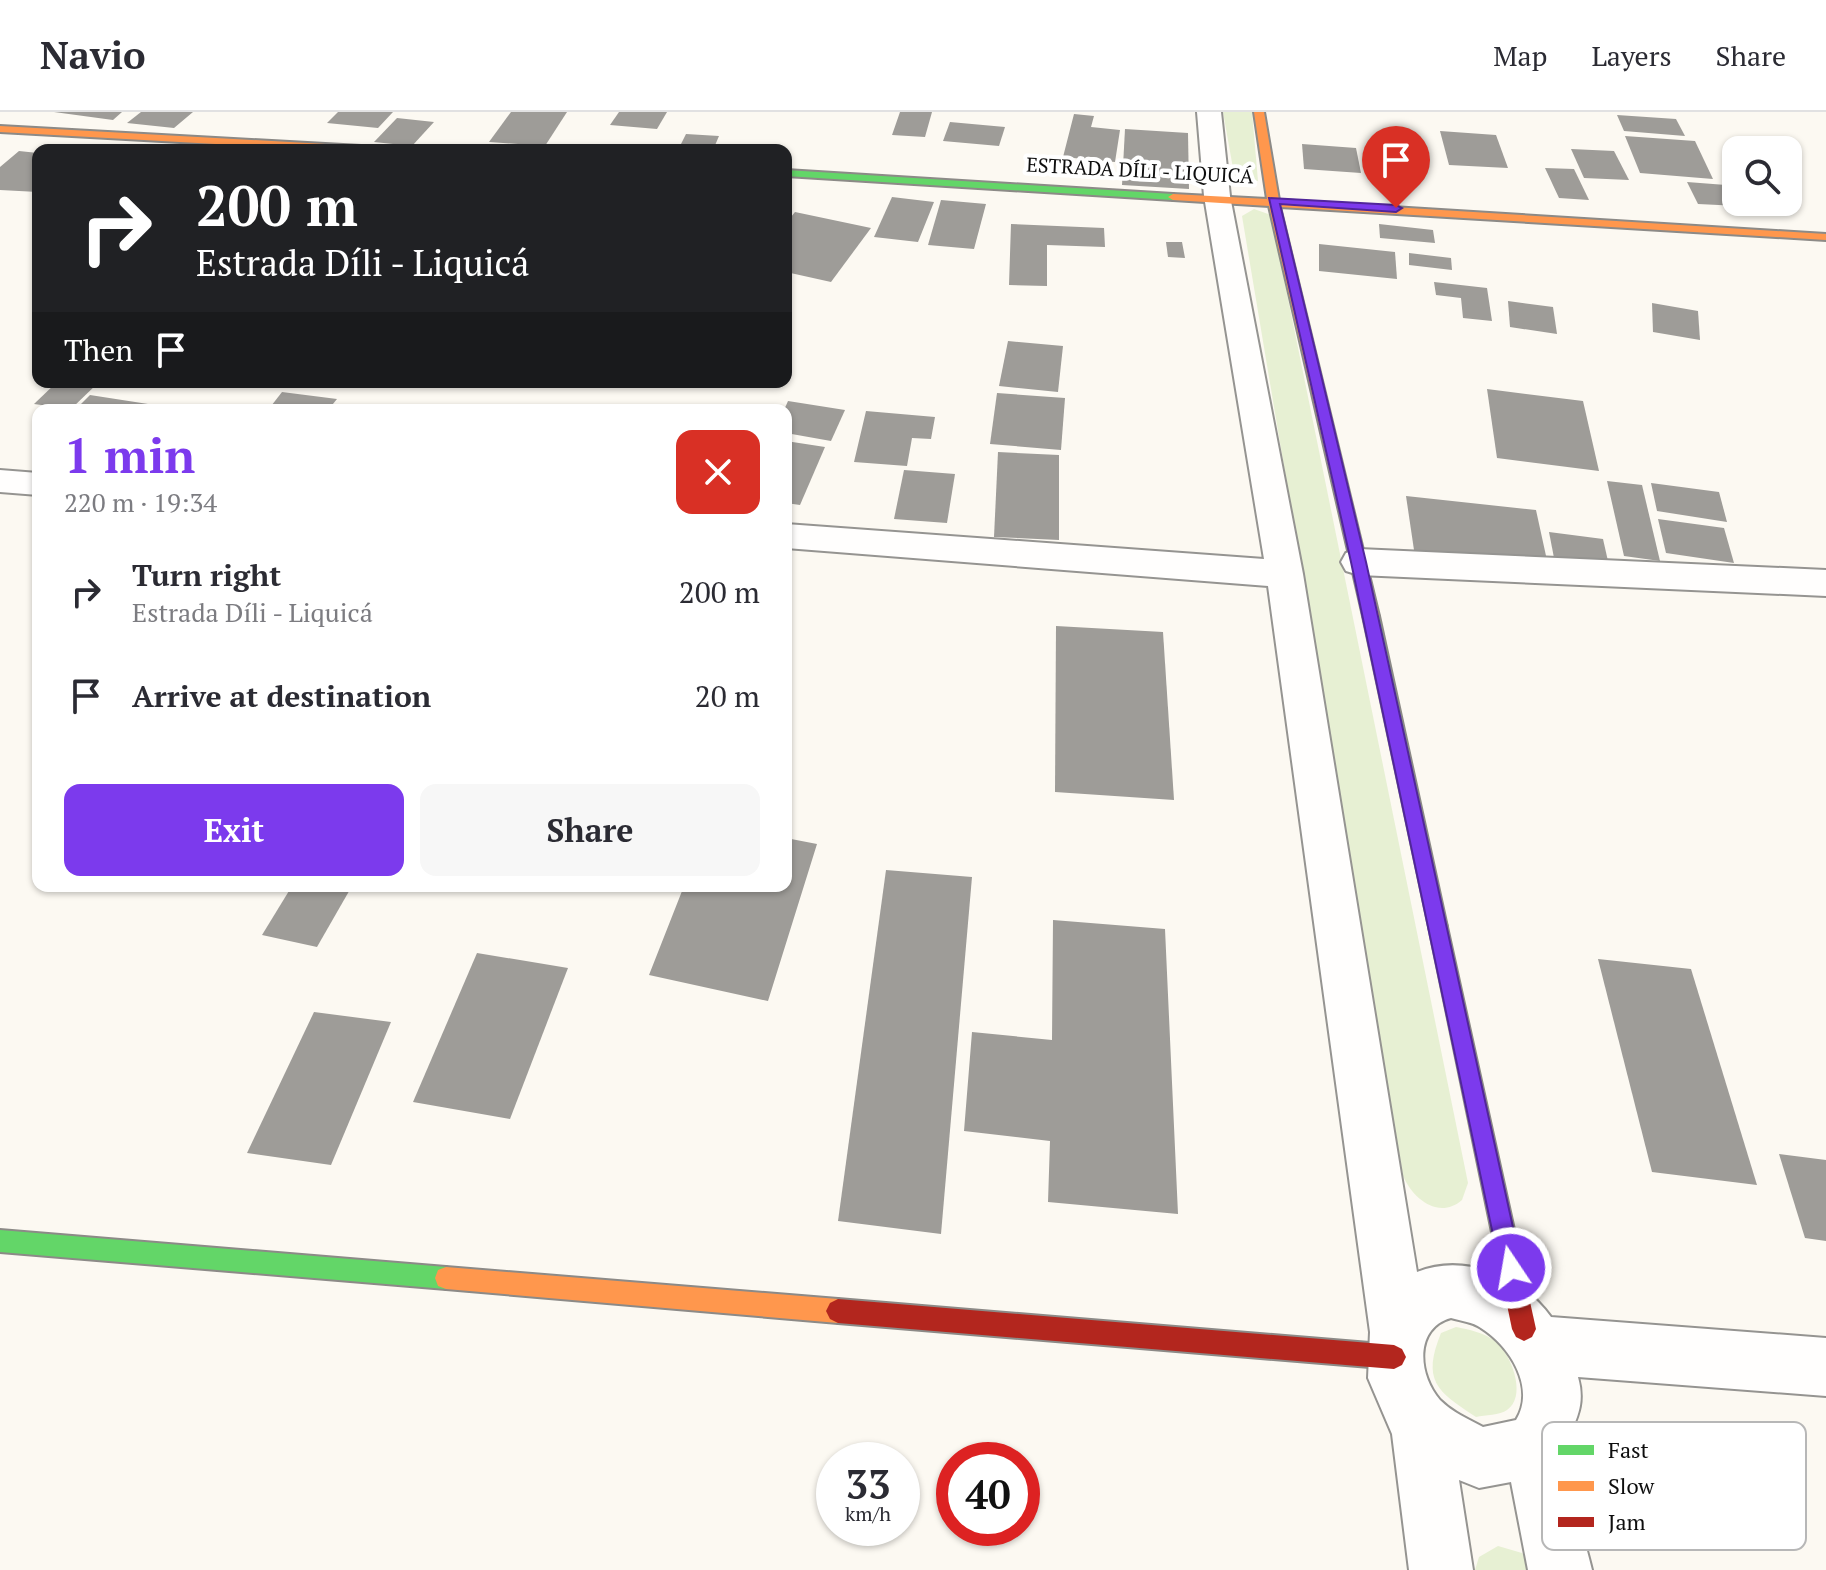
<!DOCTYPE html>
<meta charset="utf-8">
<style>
body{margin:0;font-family:"PT Serif",serif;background:#f7f7f7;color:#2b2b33;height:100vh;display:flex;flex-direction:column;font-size:30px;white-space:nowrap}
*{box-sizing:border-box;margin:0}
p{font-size:26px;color:#7c7c81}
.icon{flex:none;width:44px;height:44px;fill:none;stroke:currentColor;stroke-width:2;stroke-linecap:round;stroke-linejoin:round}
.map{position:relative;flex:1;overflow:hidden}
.drawer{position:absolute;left:32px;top:292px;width:760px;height:488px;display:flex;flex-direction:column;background:#fff;border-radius:16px;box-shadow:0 2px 6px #0004}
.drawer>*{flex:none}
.guide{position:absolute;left:32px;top:32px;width:760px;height:244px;border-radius:16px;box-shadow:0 2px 6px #0004;background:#202124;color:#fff;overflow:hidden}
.fabs{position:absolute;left:1722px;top:24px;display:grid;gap:16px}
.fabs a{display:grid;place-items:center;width:80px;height:80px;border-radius:16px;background:#fff;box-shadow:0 2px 6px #0004;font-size:40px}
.speed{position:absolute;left:816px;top:1330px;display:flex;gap:16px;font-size:40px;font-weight:700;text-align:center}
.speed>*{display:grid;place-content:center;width:104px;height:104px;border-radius:50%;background:#fff;box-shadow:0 2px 6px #0004;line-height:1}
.speed small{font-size:20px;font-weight:400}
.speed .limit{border:12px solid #d22;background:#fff;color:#111}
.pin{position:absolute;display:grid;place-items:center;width:68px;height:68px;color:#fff;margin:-82px -34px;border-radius:50% 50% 50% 0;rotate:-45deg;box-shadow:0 0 8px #0007}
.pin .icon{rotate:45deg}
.me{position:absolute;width:88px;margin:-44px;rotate:348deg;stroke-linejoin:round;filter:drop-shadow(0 0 6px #0008)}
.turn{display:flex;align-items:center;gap:28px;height:168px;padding:0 32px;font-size:36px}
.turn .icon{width:104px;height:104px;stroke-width:2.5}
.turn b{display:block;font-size:56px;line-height:68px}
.then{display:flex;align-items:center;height:76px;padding:0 32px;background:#0003;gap:16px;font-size:30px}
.round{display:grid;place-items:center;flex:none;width:84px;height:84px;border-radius:16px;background:#f7f7f7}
.overview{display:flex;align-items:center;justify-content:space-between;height:136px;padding:0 32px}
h1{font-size:48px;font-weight:600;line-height:60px;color:#7c3aed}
.cta{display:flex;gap:16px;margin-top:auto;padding:16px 32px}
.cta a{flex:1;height:92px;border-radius:16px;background:#7c3aed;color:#fff;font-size:32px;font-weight:600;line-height:92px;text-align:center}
.cta a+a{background:#f7f7f7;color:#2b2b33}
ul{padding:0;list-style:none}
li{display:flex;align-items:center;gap:24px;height:104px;padding:0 32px}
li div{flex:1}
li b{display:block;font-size:30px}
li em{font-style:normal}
header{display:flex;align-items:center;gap:48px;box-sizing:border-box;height:112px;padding:0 40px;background:#fff;border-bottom:2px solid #e1e1e2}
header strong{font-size:38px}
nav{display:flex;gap:44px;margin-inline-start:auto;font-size:28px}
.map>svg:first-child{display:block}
</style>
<header>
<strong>Navio</strong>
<nav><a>Map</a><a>Layers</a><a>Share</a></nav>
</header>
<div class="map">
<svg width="1826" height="1458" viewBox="0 0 1826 1458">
<rect width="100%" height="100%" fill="#fcf9f2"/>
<g fill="#e7f0d3">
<polygon points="1223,0 1252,0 1258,69 1243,68 1234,62"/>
<path d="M1254 97 1271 103 1468 1071 1462 1088C1439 1108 1413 1087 1403 1064L1242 104Z"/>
<path d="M1456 1215C1471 1218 1491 1222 1501 1235 1513 1249 1526 1285 1507 1298 1500 1303 1485 1303 1476 1305 1436 1279 1422 1268 1441 1221Z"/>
<polygon points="1498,1434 1522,1441 1538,1458 1475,1458 1479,1445"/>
</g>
<g fill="#9e9c98">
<polygon points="54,0 122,0 113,8"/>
<polygon points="141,0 193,0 174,16 127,11"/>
<polygon points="338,0 393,0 378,16 327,11"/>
<polygon points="511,0 567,0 545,34 489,30"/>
<polygon points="619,0 667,0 657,17 610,13"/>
<polygon points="900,0 932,0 925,25 892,23"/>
<polygon points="1074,2 1094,4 1091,15 1120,18 1115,50 1063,45"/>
<polygon points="1617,3 1676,7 1685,24 1624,19"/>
<polygon points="397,6 434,10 412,34 374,30"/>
<polygon points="950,10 1005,15 999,34 943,29"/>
<polygon points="1125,17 1188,21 1189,77 1122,73"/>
<polygon points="1440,19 1496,23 1508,56 1449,53"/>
<polygon points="686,22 719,24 713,38 678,38"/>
<polygon points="1625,24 1695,29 1713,67 1640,61"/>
<polygon points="1302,32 1356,36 1361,61 1304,57"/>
<polygon points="1571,37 1614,39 1629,68 1584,66"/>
<polygon points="19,39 38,41 38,80 0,78 0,55"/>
<polygon points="1545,56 1574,57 1589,88 1559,86"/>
<polygon points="1687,70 1726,73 1739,94 1698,92"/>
<polygon points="892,85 934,90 918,130 874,125"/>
<polygon points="941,88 986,92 974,137 928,133"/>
<polygon points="795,100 871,116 831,170 786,160 786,111"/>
<polygon points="1011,112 1104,116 1105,135 1047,133 1047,174 1009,173"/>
<polygon points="1379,112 1433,118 1435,131 1380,126"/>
<polygon points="1166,130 1182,130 1185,146 1168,145"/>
<polygon points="1319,132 1395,140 1397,167 1319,159"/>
<polygon points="1409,141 1451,146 1452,158 1409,153"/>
<polygon points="1434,170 1487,176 1492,209 1463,206 1461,186 1436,183"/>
<polygon points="1508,189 1553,195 1557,222 1510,215"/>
<polygon points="1652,191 1698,199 1700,228 1653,220"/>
<polygon points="1008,229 1063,234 1058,280 999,274"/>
<polygon points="57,270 99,270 71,297 34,292"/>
<polygon points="1487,277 1583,289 1599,359 1497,346"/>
<polygon points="282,280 337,287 328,298 268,298"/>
<polygon points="997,281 1065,286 1061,338 990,332"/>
<polygon points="90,283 148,292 142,298 75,298"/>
<polygon points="788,289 845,298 831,329 786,321 784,298"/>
<polygon points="866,299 935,305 931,327 912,326 907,354 854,350"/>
<polygon points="786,329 825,335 800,393 786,391"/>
<polygon points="998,340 1059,343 1059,428 994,425"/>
<polygon points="904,358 955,362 947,411 894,407"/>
<polygon points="1607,369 1642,373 1660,449 1624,444"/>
<polygon points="1651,371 1719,380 1727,410 1657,399"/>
<polygon points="1406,384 1536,398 1548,453 1414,438"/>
<polygon points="1658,407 1724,416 1734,451 1666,441"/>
<polygon points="1549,420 1603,427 1610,458 1555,451"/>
<polygon points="1056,514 1163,520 1174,688 1055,680"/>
<polygon points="786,726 817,732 768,889 649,863 684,774 786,774"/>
<polygon points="886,758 972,765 941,1122 838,1109"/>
<polygon points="292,774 352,774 317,835 262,823"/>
<polygon points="1053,808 1165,817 1178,1102 1048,1090 1050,1029 964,1019 972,920 1052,928"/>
<polygon points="477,841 568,856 510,1007 413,990"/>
<polygon points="1598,847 1691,857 1757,1073 1652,1060"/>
<polygon points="314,900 391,910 331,1053 247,1041"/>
<polygon points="1779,1042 1826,1048 1826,1129 1805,1126"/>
</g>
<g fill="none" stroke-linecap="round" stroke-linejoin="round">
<defs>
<g id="street">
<path d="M1197 0H1221L1230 84 1303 462 1417 1160C1464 1141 1522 1164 1551 1205L1826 1226V1284L1578 1265C1589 1304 1564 1319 1566 1343 1569 1380 1583 1421 1592 1458H1528L1511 1370 1479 1376 1459 1368 1473 1458H1409L1392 1322 1368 1266 1370 1220 1268 474 786 436V412L1264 447 1204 84ZM1451 1206C1461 1209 1473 1210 1481 1216 1510 1234 1536 1276 1516 1308L1483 1315C1468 1307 1452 1300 1440 1288 1418 1263 1414 1216 1451 1206Z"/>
<polygon points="0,358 38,361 38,383 0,380"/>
<polygon points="1359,437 1826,458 1826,484 1359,463 1346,459 1341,450 1346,441"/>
</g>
<g id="fast">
<polygon points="786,58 1173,82 1178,85 1173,88 786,64"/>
<polygon points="1371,498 1379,504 1447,815 1445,821 1438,823 1431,821 1429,815 1363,504"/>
<polygon points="0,1118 446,1155 454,1158 457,1166 454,1174 446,1177 0,1140"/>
</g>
<g id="slow">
<polygon points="1254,0 1264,0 1279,88 1826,122 1826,128 1280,95 1379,504 1371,510 1363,504 1269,94 1173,88 1168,85 1173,82 1267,87"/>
<polygon points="0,14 379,35 384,38 323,38 0,20"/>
<polygon points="446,1155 838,1187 846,1191 850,1199 846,1207 838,1211 446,1177 438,1174 435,1166 438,1158"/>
</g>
<g id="jam">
<polygon points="1438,807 1445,809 1447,815 1536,1217 1532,1225 1524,1229 1516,1225 1512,1217 1429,815 1431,809"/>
<polygon points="838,1187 1394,1233 1402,1237 1406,1245 1402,1253 1394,1257 838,1211 830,1207 826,1199 830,1191"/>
</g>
</defs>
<use href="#street" stroke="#959491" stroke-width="4"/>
<use href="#fast" stroke="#8c8a87" stroke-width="4"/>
<use href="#slow" stroke="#8c8a87" stroke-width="4"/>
<use href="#jam" stroke="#8c8a87" stroke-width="4"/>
<use href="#street" fill="#fffefd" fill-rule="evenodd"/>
<use href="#fast" fill="#63d668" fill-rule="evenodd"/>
<use href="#slow" fill="#ff974d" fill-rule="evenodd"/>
<use href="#jam" fill="#b3261e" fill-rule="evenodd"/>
</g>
<polygon fill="#7c3aed" stroke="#51269a" stroke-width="2" points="1269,86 1396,93 1402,96 1396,100 1280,92 1366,450 1522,1156 1519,1164 1511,1167 1503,1164 1500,1156 1351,450"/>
<g text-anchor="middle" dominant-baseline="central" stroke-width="8" stroke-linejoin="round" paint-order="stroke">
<g font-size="20" fill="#0e0e0e" stroke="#fff">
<text transform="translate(1140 58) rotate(3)">ESTRADA DÍLI - LIQUICÁ</text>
</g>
</g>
<rect x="1542" y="1310" width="264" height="128" rx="12" fill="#fff" stroke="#b7b7b7" stroke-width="2"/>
<rect x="1558" y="1333" width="36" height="10" fill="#63d668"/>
<rect x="1558" y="1369" width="36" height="10" fill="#ff974d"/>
<rect x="1558" y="1405" width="36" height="10" fill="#b3261e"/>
<g font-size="22" fill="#0e0e0e">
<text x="1608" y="1346">Fast</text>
<text x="1608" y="1382">Slow</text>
<text x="1608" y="1418">Jam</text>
</g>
</svg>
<div class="fabs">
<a><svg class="icon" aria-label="search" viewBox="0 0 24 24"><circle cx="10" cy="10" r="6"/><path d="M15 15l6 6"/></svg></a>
</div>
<div class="speed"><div>33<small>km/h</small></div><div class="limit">40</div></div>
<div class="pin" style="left:1396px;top:96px;background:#d93025"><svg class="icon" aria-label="arrive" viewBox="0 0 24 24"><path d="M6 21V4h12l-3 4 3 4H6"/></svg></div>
<svg class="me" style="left:1511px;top:1156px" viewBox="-20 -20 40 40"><circle r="17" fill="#7c3aed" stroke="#fff" stroke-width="3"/><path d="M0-11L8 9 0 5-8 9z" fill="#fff"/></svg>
<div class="guide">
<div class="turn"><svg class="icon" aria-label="right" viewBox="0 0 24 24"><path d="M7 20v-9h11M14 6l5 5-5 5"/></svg><div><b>200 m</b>Estrada Díli - Liquicá</div></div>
<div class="then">Then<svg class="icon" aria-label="arrive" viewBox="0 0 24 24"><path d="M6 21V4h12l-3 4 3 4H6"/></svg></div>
</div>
<section class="drawer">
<div class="overview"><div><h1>1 min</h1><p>220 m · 19:34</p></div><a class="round" style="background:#d93025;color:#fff"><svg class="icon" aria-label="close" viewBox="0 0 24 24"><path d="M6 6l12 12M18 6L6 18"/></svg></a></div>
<ul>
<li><svg class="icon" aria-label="right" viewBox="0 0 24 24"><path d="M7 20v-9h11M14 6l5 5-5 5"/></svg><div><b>Turn right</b><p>Estrada Díli - Liquicá</p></div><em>200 m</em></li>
<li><svg class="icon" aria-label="arrive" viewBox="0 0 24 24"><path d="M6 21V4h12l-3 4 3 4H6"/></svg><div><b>Arrive at destination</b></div><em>20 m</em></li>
</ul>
<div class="cta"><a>Exit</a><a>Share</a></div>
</section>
</div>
